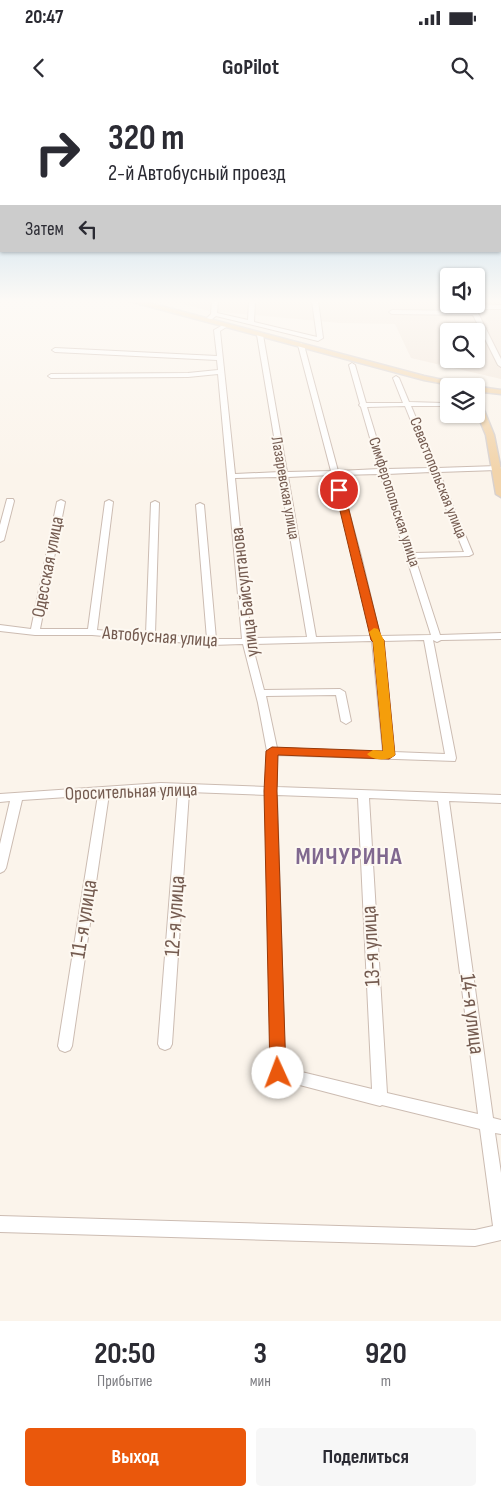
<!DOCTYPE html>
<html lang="ru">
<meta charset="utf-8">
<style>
body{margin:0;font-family:"Sofia Sans Condensed",sans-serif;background:#f7f7f7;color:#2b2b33;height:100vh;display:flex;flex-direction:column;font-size:19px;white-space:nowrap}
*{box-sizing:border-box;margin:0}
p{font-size:16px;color:#7c7c81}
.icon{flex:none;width:28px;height:28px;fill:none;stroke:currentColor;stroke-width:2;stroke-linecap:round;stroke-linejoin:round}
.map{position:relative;height:1221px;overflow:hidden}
.panel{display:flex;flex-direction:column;background:#fff;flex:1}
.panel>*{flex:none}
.top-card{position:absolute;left:0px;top:0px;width:501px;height:152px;box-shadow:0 1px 4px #0004;background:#fff;color:#2b2b33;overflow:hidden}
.buttons{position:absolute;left:440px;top:168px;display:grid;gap:10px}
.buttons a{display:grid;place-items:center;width:45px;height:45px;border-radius:5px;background:#fff;box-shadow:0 1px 4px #0004;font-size:25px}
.pin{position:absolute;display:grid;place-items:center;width:42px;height:42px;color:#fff;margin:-21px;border:2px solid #fff;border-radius:50%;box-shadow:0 1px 5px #0007}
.me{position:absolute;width:55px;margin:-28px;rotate:358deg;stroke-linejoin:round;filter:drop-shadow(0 0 4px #0008)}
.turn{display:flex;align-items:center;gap:18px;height:105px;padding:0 25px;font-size:22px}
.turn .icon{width:65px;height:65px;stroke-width:2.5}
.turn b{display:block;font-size:35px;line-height:42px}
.then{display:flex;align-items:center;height:48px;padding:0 25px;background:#0003;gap:10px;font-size:19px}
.eta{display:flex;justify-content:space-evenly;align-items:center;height:85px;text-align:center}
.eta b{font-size:30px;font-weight:700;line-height:35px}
.button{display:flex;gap:10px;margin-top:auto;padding:10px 25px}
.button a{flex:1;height:58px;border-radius:5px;background:#ea580c;color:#fff;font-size:20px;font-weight:700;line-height:58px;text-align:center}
.button a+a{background:#f7f7f7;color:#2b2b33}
.status{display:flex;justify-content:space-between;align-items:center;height:35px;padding:0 25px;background:#fff;direction:ltr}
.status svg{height:14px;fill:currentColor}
header{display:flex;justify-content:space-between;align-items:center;height:65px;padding:0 25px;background:#fff;font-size:22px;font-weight:700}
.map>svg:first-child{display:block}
</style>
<div class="status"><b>20:47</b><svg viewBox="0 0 49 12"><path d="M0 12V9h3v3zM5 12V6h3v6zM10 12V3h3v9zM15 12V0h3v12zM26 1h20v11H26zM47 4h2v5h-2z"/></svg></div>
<header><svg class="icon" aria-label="back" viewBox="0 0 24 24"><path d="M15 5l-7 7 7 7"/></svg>GoPilot<svg class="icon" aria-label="search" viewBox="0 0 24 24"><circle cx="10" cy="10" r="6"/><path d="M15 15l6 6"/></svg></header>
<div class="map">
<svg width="501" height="1221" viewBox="0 0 501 1221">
<rect width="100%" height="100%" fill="#fbf4eb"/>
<path fill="#f2e6da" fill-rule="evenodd" d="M173 201H449V204H476V201H501V279L411 258 395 224 340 223 209 211ZM449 231H476V259H449Z"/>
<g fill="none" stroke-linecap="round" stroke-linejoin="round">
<defs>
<g id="minor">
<polygon points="212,201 218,201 217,213 248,220 249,201 255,201 254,222 317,237 312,201 318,201 323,238 318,241 216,216 212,219 208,219 207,218 211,214"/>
<polygon points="468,204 501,205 501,209 476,209 501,259 501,267 498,265 473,215 392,214 389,212 392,210 472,211"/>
<path d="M223 225 228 226 220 231 235 374 280 372 257 235 260 233 263 235 287 372 331 371 298 245 301 243 304 245 338 371 379 369 361 307 359 305 360 304 349 265 352 263 355 265 366 303H403L393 278 396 276 399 278 409 302 443 303 444 304 441 306H411L437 368 497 366 501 368 497 370 439 372 473 454 469 456 415 458 440 535 501 533V539L441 540 437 542 433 540 456 658 455 661 277 655V687L501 695V703L449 701 493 1018 501 1020V1034L495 1033 501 1073V1140L475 1146 0 1132V1116L475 1130 493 1126 480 1029 382 1005 380 1006 273 978 271 973 266 695 189 692 172 944 170 948 165 950 160 948 158 944 178 691H161L109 694 72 946 70 950 65 952 60 950 58 946 98 695 22 700 6 768 4 771 0 773V744L10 701 0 702V694L161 683 266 687 267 651 258 603 243 544 212 545 92 535H35L0 531V525L31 529 57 402 61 400 65 402 40 529H88L105 402 109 400 113 402 97 530 146 534 151 403 155 401 159 403 155 534 207 539 196 405 200 403 204 405 216 539H242L218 274 188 277 51 278 48 276 51 274 188 273 218 270 217 260 55 252 52 250 55 248 217 256 214 230ZM405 306 430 368 386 369 367 307ZM431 372 464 452 413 453 387 374ZM380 374 431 535 380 536 361 456 339 375ZM332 375 353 456 371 536 316 537 288 377ZM280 377 307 537 251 538 235 378ZM424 540 445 654 394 652 383 541ZM372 541 383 652 277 648 266 596 336 595 341 621 346 624 351 621 345 592 340 589 264 590 252 544ZM277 695 358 698 372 989 285 968ZM369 698 438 701 478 1014 387 993Z"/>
<polygon points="7,399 13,399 14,401 4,440 0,442 0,425"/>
</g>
<g id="major">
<polygon points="129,201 142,201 424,276 471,286 456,286 424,280"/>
<polygon points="473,286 501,290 501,294 483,292 484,310 494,335 501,370 501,397 496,394 486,335 476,311 476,286"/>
</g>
</defs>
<use href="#minor" stroke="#ccbcb2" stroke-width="2"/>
<use href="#major" stroke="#d8d1ce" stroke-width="3"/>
<use href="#minor" fill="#fff" fill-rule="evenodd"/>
<use href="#major" fill="#f2d4ab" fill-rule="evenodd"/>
</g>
<linearGradient id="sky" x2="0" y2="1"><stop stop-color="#98c6e6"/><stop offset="0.54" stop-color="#fdfaf6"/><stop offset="1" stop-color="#fdfaf6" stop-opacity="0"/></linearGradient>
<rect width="501" height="372" fill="url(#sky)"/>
<polygon fill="#ea580c" stroke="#983908" points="339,387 344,390 381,537 384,540 395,655 389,659 278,655 277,691 286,973 284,978 278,980 272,978 270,973 264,691 266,651 272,647 383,651 373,542 371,540 335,390"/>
<path fill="#f59e0b" d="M374 528 378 529 384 540 395 655C389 661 373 661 367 654L373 650 383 651 373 542 369 532Z"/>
<g text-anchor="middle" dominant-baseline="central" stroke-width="4" stroke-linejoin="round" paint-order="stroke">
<g font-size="16" fill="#745b50" stroke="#fdf8f1">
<text transform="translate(438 378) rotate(68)">Севастопольская улица</text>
<text transform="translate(285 388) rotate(80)">Лазаревская улица</text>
<text transform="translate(394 402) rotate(72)">Симферопольская улица</text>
</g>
<g font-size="19" fill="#745b50" stroke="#fdf8f1">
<text transform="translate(48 467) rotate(-79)">Одесская улица</text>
<text transform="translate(245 492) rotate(-97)">улица Байсултанова</text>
<text transform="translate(160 537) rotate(4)">Автобусная улица</text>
<text transform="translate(131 692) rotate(-2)">Оросительная улица</text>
</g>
<g font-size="22" fill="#745b50" stroke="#fdf8f1">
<text transform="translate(175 816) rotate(-86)">12-я улица</text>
<text transform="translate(84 819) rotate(-81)">11-я улица</text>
<text transform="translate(371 846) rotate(-93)">13-я улица</text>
<text transform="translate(472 914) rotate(83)">14-я улица</text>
</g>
<g font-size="24" font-weight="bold" letter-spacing="1" fill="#80688f" stroke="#fdf8f1">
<text x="349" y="756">МИЧУРИНА</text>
</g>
</g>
</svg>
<div class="buttons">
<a><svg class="icon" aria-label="sound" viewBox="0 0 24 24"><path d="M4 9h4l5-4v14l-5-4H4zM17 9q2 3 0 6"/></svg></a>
<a><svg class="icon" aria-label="search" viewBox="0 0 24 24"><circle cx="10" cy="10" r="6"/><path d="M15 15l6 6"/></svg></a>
<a><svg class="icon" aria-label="layers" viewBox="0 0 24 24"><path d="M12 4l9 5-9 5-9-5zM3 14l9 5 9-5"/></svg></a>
</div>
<div class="pin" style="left:339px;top:390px;background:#d93025"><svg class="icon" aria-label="arrive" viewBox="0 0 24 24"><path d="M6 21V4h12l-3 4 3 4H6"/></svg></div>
<svg class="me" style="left:278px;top:973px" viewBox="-20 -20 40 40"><circle r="19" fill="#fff"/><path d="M0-13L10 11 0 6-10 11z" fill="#ea580c"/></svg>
<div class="top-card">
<div class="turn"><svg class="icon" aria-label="right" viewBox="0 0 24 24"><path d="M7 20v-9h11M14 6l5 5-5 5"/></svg><div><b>320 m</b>2-й Автобусный проезд</div></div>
<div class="then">Затем<svg class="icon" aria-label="left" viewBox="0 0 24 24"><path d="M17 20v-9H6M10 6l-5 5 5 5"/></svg></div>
</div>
</div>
<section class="panel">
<div class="eta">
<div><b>20:50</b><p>Прибытие</p></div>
<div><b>3</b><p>мин</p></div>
<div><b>920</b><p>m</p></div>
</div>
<div class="button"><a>Выход</a><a>Поделиться</a></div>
</section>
